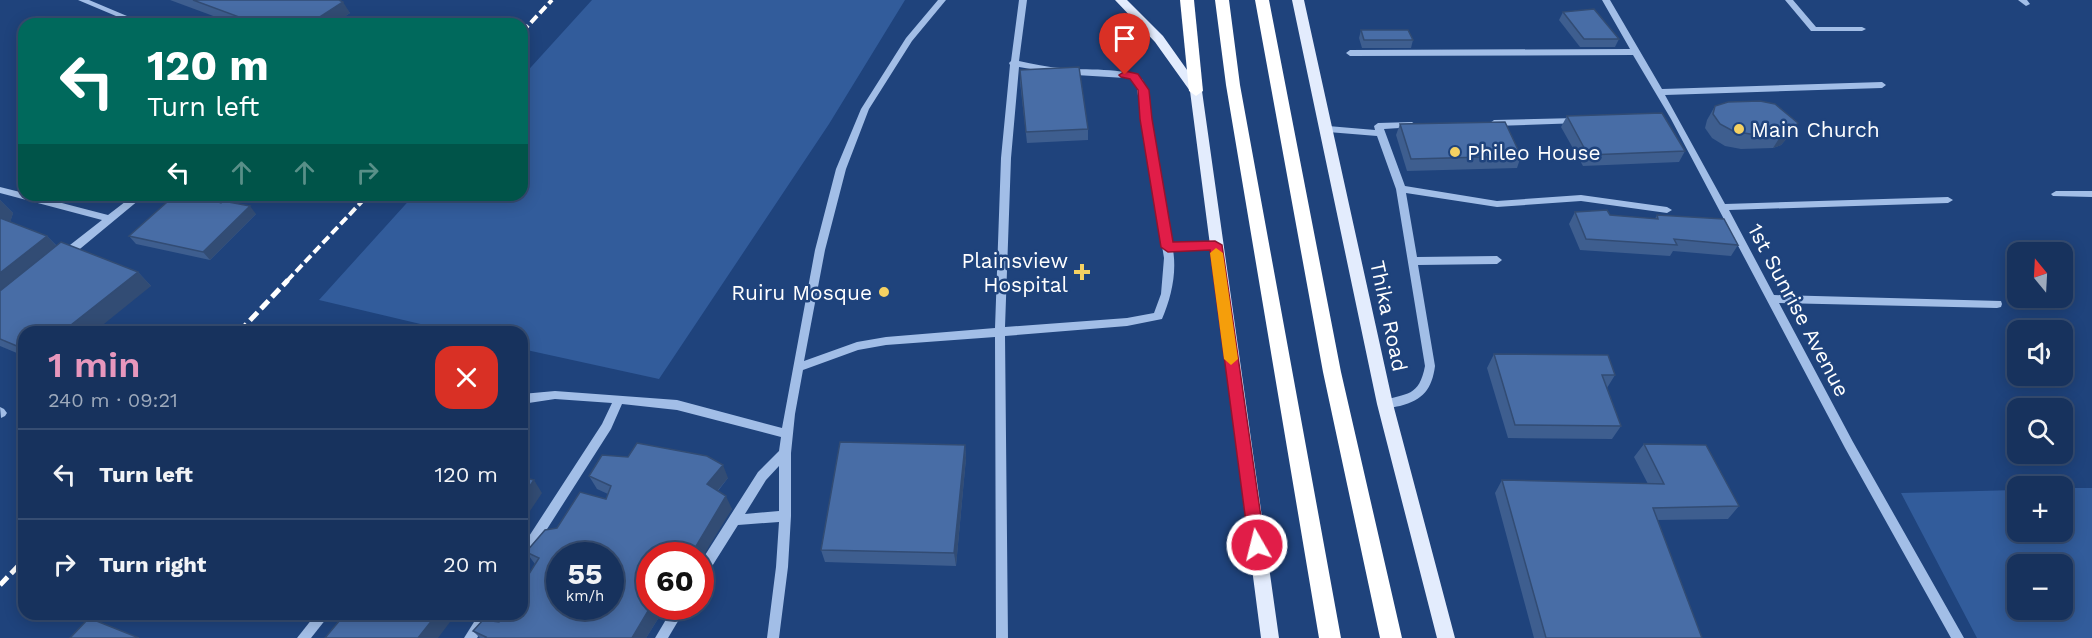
<!DOCTYPE html>
<meta charset="utf-8">
<style>
body{margin:0;font-family:"Work Sans",sans-serif;background:#243e66;color:#f1f3f6;height:100vh;display:flex;flex-direction:column;font-size:22px;white-space:nowrap}
*{box-sizing:border-box;margin:0}
p{font-size:20px;color:#9eaabc}
.icon{flex:none;width:33px;height:33px;fill:none;stroke:currentColor;stroke-width:2;stroke-linecap:round;stroke-linejoin:round}
.map{position:relative;flex:1;overflow:hidden}
.details{position:absolute;left:18px;top:326px;width:510px;height:294px;display:flex;flex-direction:column;background:#17325d;border-radius:18px;box-shadow:0 3px 15px #0003,0 0 0 2px #364d72}
.details>*{flex:none}
.guide{position:absolute;left:18px;top:18px;width:510px;height:183px;border-radius:18px;box-shadow:0 3px 15px #0003,0 0 0 2px #364d72;background:#00695c;color:#fff;overflow:hidden}
.needle{width:39px;rotate:342deg}
.tools{position:absolute;left:2007px;top:242px;display:grid;gap:12px}
.tools a{display:grid;place-items:center;width:66px;height:66px;border-radius:12px;background:#17325d;box-shadow:0 3px 15px #0003,0 0 0 2px #364d72;font-size:30px}
.speed{position:absolute;left:546px;top:542px;display:flex;gap:12px;font-size:30px;font-weight:700;text-align:center}
.speed>*{display:grid;place-content:center;width:78px;height:78px;border-radius:50%;background:#17325d;box-shadow:0 3px 15px #0003,0 0 0 2px #364d72;line-height:1}
.speed small{font-size:15px;font-weight:400}
.speed .limit{border:9px solid #d22;background:#fff;color:#111}
.pin{position:absolute;display:grid;place-items:center;width:51px;height:51px;color:#fff;margin:-62px -26px;border-radius:50% 50% 50% 0;rotate:-45deg;box-shadow:0 0 6px #0007}
.pin .icon{rotate:45deg}
.me{position:absolute;width:66px;margin:-33px;rotate:352deg;stroke-linejoin:round;filter:drop-shadow(0 0 4px #0008)}
.turn{display:flex;align-items:center;gap:21px;height:126px;padding:0 30px;font-size:27px}
.turn .icon{width:78px;height:78px;stroke-width:2.5}
.turn b{display:block;font-size:42px;line-height:51px}
.lanes{display:flex;align-items:center;height:57px;padding:0 30px;background:#0003;justify-content:center;gap:30px;direction:ltr}
.lanes .off{opacity:.35}
.round{display:grid;place-items:center;flex:none;width:63px;height:63px;border-radius:18px;background:#243e66}
.overview{display:flex;align-items:center;justify-content:space-between;height:102px;padding:0 30px}
h1{font-size:36px;font-weight:600;line-height:45px;color:#e797bd}
ul{padding:0;list-style:none}
li{display:flex;align-items:center;gap:18px;height:90px;padding:0 30px;border-top:2px solid #364d72}
li div{flex:1}
li b{display:block;font-size:22px}
li em{font-style:normal}
.map>svg:first-child{display:block}
</style>
<div class="map">
<svg width="2092" height="638" viewBox="0 0 2092 638">
<rect width="100%" height="100%" fill="#1f437c"/>
<g fill="#325c9b" fill-rule="evenodd">
<polygon points="592,0 905,0 829,124 659,379 522,349 522,332 450,331 319,300 414,195 522,195 522,77"/>
<path d="M2063 488H2092V638H1977L1901 493 2017 490 2018 531H2062ZM2018 564H2062V609H2018Z"/>
</g>
<g fill="none" stroke-linecap="round" stroke-linejoin="round">
<g fill="#a2bee7" fill-rule="evenodd">
<polygon points="78,0 89,0 146,24 135,24"/>
<path d="M938 0H946L912 41 869 109 846 169 825 250 804 361 857 342 886 337 995 328 1001 158 1010 65 1009 63 1011 61 1019 0H1027L1019 61C1033 64 1047 67 1061 68 1083 71 1126 66 1143 80L1172 243 1215 241 1220 245 1215 249 1173 250C1177 273 1171 298 1162 319L1127 326 1005 336 1008 638H996L995 337 886 345 858 350 803 370 795 414 791 453V516L788 567 779 638H767L776 567 779 522 738 525 704 579 700 581V563L758 472 779 451 781 437 677 410 622 404 611 429 526 562 522 564V547L602 424 612 403 555 399 522 404V394L555 391 677 400 782 428 815 250 836 169 861 109 906 38ZM1019 67 1060 74 1125 78 1131 79 1136 83 1164 258 1161 294 1154 313 1127 318 1005 327 1011 158ZM779 466V511L745 514 766 480Z"/>
<polygon points="1602,0 1610,0 1662,89 1882,82 1886,85 1882,88 1665,95 1725,204 1948,197 1953,200 1948,203 1729,210 1774,295 2001,301 2002,304 2001,307 1997,308 1779,303 1853,442 1964,638 1951,638 1845,448 1671,119 1633,55 1350,56 1346,53 1350,50 1630,49"/>
<polygon points="1785,0 1793,0 1816,27 1862,27 1866,29 1862,31 1811,31"/>
<polygon points="2018,0 2027,0 2030,4 2026,6"/>
<polygon points="1577,118 1580,119 1580,123 1494,126 1490,123 1494,120"/>
<path d="M1412 122 1416 125 1415 127 1384 129 1405 186 1497 201 1581 195 1667 207 1672 210 1667 213 1581 201 1497 207 1406 193 1417 257 1497 256 1502 260 1497 264 1418 265 1435 366C1432 389 1423 400 1400 406 1394 407 1387 409 1381 407L1379 404 1381 401C1407 393 1419 397 1425 366L1396 189 1377 136 1328 132 1323 129 1328 126 1375 130 1374 126 1378 123Z"/>
<polygon points="0,187 24,193 24,195 31,195 108,215 134,195 145,195 69,258 61,258 60,255 61,252 102,220 0,193"/>
<polygon points="2056,191 2092,191 2092,197 2053,196 2051,194"/>
<polygon points="0,407 4,409 7,413 5,416 1,418"/>
<polygon points="674,606 687,606 668,638 655,638"/>
<polygon points="316,614 330,614 311,638 297,638"/>
<polygon points="479,614 492,614 477,638 464,638"/>
</g>
<g fill="#e3ecfd" fill-rule="evenodd">
<polygon points="1115,0 1127,0 1163,36 1202,91 1279,638 1261,638 1190,91 1155,42"/>
<polygon points="1292,0 1304,0 1393,404 1455,638 1437,638 1377,404"/>
</g>
<g fill="#fff" fill-rule="evenodd">
<polygon points="1180,0 1194,0 1203,91 1196,96 1189,91"/>
<polygon points="1215,0 1229,0 1240,85 1341,638 1319,638 1226,85"/>
<polygon points="1255,0 1269,0 1341,372 1402,638 1380,638 1323,372"/>
</g>
<g stroke="#fff" stroke-width="4" stroke-dasharray="9 4" stroke-linecap="butt">
<polyline points="522,32 552,0"/>
<polyline points="287,281 368,195"/>
</g>
<g stroke="#fff" stroke-width="5" stroke-dasharray="11 5" stroke-linecap="butt">
<polyline points="239,332 288,280"/>
<polyline points="0,585 24,560"/>
</g>
</g>
<g fill="#3e5e8f">
<polygon points="170,0 339,0 350,13 333,24 235,24"/>
<polygon points="1563,12 1619,39 1615,47 1580,47 1559,20"/>
<polygon points="1361,30 1413,40 1411,48 1362,48 1359,38"/>
<polygon points="1020,70 1088,129 1088,140 1027,143 1020,82"/>
<polygon points="1715,106 1798,123 1788,137 1781,145 1773,148 1741,149 1725,146 1712,138 1705,128 1707,120"/>
<polygon points="1567,116 1685,151 1679,162 1583,166 1561,127"/>
<polygon points="1400,124 1521,156 1517,168 1407,171 1396,135"/>
<polygon points="0,200 13,213 10,222 47,236 56,245 138,272 151,286 24,332 24,356 0,346"/>
<polygon points="1575,212 1655,219 1657,215 1738,245 1731,256 1673,251 1670,256 1580,250 1569,224"/>
<polygon points="256,214 210,260 136,244 129,236"/>
<polygon points="1494,354 1615,375 1607,388 1621,426 1612,439 1508,438 1487,368"/>
<polygon points="1644,444 1739,506 1728,519 1657,520 1702,638 1534,638 1495,493 1502,480 1648,484 1634,457"/>
<polygon points="965,445 966,458 956,566 825,562 821,550"/>
<polygon points="628,457 728,478 718,491 732,509 700,555 650,555 650,606 666,606 646,638 480,638 473,631 499,622 535,564 526,552 557,528 606,499 608,494 597,489 589,476"/>
</g>
<g fill="#324c74">
<polygon points="343,2 350,13 333,24 309,24"/>
<polygon points="1798,123 1788,137 1781,145 1773,148 1782,134"/>
<polygon points="0,200 13,213 8,230 0,222"/>
<polygon points="250,206 256,214 210,260 203,252"/>
<polygon points="47,236 61,251 0,299 0,273"/>
<polygon points="138,272 151,286 94,332 62,332"/>
<polygon points="965,445 966,458 956,566 954,553"/>
<polygon points="723,465 728,478 712,497 707,484"/>
<polygon points="534,480 542,493 522,523 522,497"/>
<polygon points="726,496 732,509 700,561 700,555 693,555 692,553"/>
<polygon points="651,606 666,606 646,638 632,638"/>
<polygon points="437,614 456,614 438,638 418,638"/>
<polygon points="460,614 467,614 464,618"/>
</g>
<g fill="#486da6" stroke="#324c74" stroke-width="1.5" fill-rule="evenodd">
<polygon points="193,0 339,0 343,2 309,24 258,24"/>
<polygon points="1594,9 1619,39 1584,39 1563,12"/>
<polygon points="1361,30 1408,30 1413,40 1364,40"/>
<polygon points="1079,67 1088,129 1026,132 1020,70"/>
<polygon points="1760,101 1775,104 1798,123 1791,131 1782,134 1750,134 1733,131 1720,124 1713,114 1715,106 1728,102"/>
<polygon points="1662,113 1685,151 1588,155 1567,116"/>
<polygon points="1505,122 1521,156 1411,159 1400,124"/>
<polygon points="175,195 198,195 221,203 223,201 250,206 203,252 129,236"/>
<polygon points="1607,210 1610,215 1658,219 1657,215 1724,219 1738,245 1674,239 1677,245 1586,239 1575,212"/>
<polygon points="0,218 47,236 0,273"/>
<polygon points="61,242 138,272 62,332 24,332 24,349 0,339 0,291"/>
<polygon points="1494,354 1608,355 1615,375 1602,375 1621,426 1515,425"/>
<polygon points="840,442 965,445 954,553 821,550"/>
<path d="M637 443 707 456 723 465 707 484 726 496 692 553 683 554V555H650V606H651L632 638H485L486 637 473 631 483 620 499 622 504 614H522V585L539 558 526 552 545 530 557 528 580 492 606 499 611 486 589 476 602 455 628 457ZM560 555H610V606H560Z"/>
<polygon points="1644,444 1706,445 1739,506 1653,508 1702,638 1546,638 1502,480 1664,484"/>
<polygon points="522,477 534,480 522,497"/>
<polygon points="345,614 437,614 418,638 325,638"/>
<polygon points="89,618 139,638 70,638"/>
</g>
<polygon fill="#e11d48" stroke="#92132f" stroke-width="1.5" points="1125,71 1138,74 1149,90 1152,119 1173,242 1215,241 1222,245 1265,545 1263,550 1257,552 1251,550 1249,545 1210,250 1168,252 1161,247 1140,119 1138,90 1130,79 1121,77 1119,75"/>
<polygon fill="#f59e0b" points="1216,248 1223,253 1238,359 1231,365 1224,359 1210,253"/>
<g fill="#f5d162" stroke="#1f437c" stroke-width="2">
<circle cx="1739" cy="129" r="6"/>
<circle cx="1455" cy="152" r="6"/>
<path d="M1079 263h6v6h6v6h-6v6h-6v-6h-6v-6h6z"/>
<circle cx="884" cy="292" r="6"/>
</g>
<g text-anchor="middle" dominant-baseline="central" stroke-width="5" stroke-linejoin="round" paint-order="stroke">
<g font-size="21" fill="#fff" stroke="#1f437c" text-anchor="start">
<text x="1751" y="129">Main Church</text>
<text x="1467" y="152">Phileo House</text>
<text x="1068" y="260" text-anchor="end">Plainsview<tspan x="1068" dy="24">Hospital</tspan></text>
<text x="872" y="292" text-anchor="end">Ruiru Mosque</text>
</g>
<g font-size="21" fill="#fff" stroke="#1f437c">
<text transform="translate(1799 310) rotate(62)">1st Sunrise Avenue</text>
<text transform="translate(1389 316) rotate(78)">Thika Road</text>
</g>
</g>
</svg>
<div class="tools">
<a><svg class="needle" viewBox="-14 -14 28 28"><path d="M0-13l5 13h-10z" fill="#e53935"/><path d="M0 13l5-13h-10z" fill="#9eaabc"/></svg></a>
<a><svg class="icon" aria-label="sound" viewBox="0 0 24 24"><path d="M4 9h4l5-4v14l-5-4H4zM17 9q2 3 0 6"/></svg></a>
<a><svg class="icon" aria-label="search" viewBox="0 0 24 24"><circle cx="10" cy="10" r="6"/><path d="M15 15l6 6"/></svg></a>
<a>+</a>
<a>−</a>
</div>
<div class="speed"><div>55<small>km/h</small></div><div class="limit">60</div></div>
<div class="pin" style="left:1125px;top:75px;background:#d93025"><svg class="icon" aria-label="arrive" viewBox="0 0 24 24"><path d="M6 21V4h12l-3 4 3 4H6"/></svg></div>
<svg class="me" style="left:1257px;top:545px" viewBox="-20 -20 40 40"><circle r="17" fill="#e11d48" stroke="#fff" stroke-width="3"/><path d="M0-11L8 9 0 5-8 9z" fill="#fff"/></svg>
<div class="guide">
<div class="turn"><svg class="icon" aria-label="left" viewBox="0 0 24 24"><path d="M17 20v-9H6M10 6l-5 5 5 5"/></svg><div><b>120 m</b>Turn left</div></div>
<div class="lanes"><svg class="icon" aria-label="left" viewBox="0 0 24 24"><path d="M17 20v-9H6M10 6l-5 5 5 5"/></svg><svg class="icon off" aria-label="ahead" viewBox="0 0 24 24"><path d="M12 20V5M6 11l6-6 6 6"/></svg><svg class="icon off" aria-label="ahead" viewBox="0 0 24 24"><path d="M12 20V5M6 11l6-6 6 6"/></svg><svg class="icon off" aria-label="right" viewBox="0 0 24 24"><path d="M7 20v-9h11M14 6l5 5-5 5"/></svg></div>
</div>
<section class="details">
<div class="overview"><div><h1>1 min</h1><p>240 m · 09:21</p></div><a class="round" style="background:#d93025;color:#fff"><svg class="icon" aria-label="close" viewBox="0 0 24 24"><path d="M6 6l12 12M18 6L6 18"/></svg></a></div>
<ul>
<li><svg class="icon" aria-label="left" viewBox="0 0 24 24"><path d="M17 20v-9H6M10 6l-5 5 5 5"/></svg><div><b>Turn left</b></div><em>120 m</em></li>
<li><svg class="icon" aria-label="right" viewBox="0 0 24 24"><path d="M7 20v-9h11M14 6l5 5-5 5"/></svg><div><b>Turn right</b></div><em>20 m</em></li>
</ul>
</section>
</div>
